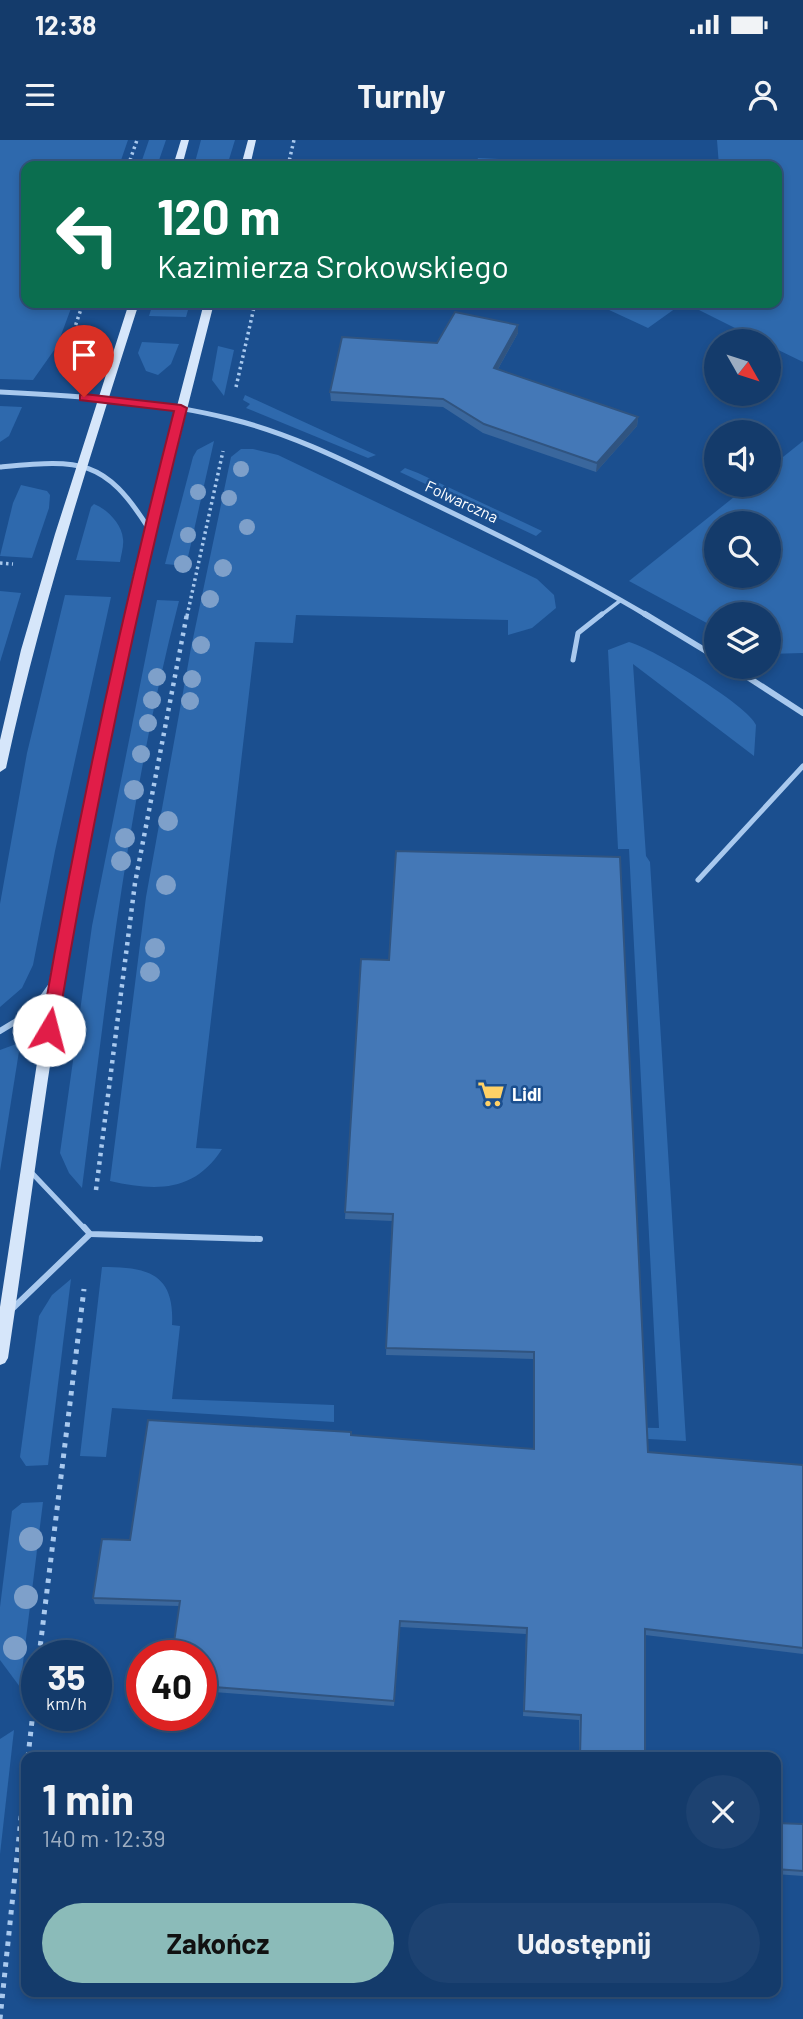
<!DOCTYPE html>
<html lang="pl">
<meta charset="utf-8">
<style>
body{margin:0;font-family:Barlow,sans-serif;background:#1d4271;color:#f1f3f6;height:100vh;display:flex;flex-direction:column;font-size:26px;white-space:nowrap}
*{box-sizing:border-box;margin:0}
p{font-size:23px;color:#9dadc1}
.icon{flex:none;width:38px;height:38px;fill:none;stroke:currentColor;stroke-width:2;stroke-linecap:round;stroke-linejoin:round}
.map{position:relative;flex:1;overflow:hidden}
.side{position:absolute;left:21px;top:1612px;width:760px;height:245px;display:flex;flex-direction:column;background:#143b6b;border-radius:14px;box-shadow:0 4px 10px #0003,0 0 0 2px #33557e}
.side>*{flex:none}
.guide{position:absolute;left:21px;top:21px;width:761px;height:147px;border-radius:14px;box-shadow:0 4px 10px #0003,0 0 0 2px #33557e;background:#0b6e4f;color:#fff;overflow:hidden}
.needle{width:46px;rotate:129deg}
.buttons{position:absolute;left:704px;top:189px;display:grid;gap:14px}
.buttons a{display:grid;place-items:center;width:77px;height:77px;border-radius:50%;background:#143b6b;box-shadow:0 4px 10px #0003,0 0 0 2px #33557e;font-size:35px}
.speed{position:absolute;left:21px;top:1500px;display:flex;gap:14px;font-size:35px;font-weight:700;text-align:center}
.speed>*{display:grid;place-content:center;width:91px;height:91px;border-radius:50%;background:#143b6b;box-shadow:0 4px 10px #0003,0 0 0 2px #33557e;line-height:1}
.speed small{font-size:18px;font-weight:400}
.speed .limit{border:10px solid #d22;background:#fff;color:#111}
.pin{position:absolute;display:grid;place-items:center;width:60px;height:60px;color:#fff;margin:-72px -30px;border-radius:50% 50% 50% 0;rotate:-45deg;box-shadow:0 0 7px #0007}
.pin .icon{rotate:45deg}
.me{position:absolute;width:77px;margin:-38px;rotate:8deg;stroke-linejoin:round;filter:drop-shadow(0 0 5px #0008)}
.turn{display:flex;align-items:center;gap:24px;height:147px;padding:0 21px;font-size:32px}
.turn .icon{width:91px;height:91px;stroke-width:2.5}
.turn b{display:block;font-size:49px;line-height:60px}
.round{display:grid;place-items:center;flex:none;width:74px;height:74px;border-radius:37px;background:#1d4271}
.summary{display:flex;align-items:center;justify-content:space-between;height:119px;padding:0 21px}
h1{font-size:42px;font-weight:700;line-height:52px}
.action{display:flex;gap:14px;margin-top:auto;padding:14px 21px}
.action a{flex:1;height:80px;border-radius:42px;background:#8bbbb9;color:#111;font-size:28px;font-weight:700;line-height:80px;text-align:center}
.action a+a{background:#1d4271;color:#f1f3f6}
.status{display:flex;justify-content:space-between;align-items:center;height:49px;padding:0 35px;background:#143b6b;direction:ltr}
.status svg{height:19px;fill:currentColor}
header{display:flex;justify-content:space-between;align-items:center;height:91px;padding:0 21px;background:#143b6b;font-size:32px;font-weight:700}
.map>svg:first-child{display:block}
</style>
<div class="status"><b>12:38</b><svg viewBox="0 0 49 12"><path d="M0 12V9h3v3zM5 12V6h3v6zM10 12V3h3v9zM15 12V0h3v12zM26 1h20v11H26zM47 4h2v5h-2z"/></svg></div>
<header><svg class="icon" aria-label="menu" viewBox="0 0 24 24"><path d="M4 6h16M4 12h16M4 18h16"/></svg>Turnly<svg class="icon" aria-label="person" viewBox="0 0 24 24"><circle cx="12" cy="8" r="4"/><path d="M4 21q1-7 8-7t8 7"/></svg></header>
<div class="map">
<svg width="803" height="1879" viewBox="0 0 803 1879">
<rect width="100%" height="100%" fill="#1b4f8f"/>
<g fill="#2e69ad" fill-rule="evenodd">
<polygon points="0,0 128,0 119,26 26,26 26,163 73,163 57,206 33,240 0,239"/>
<polygon points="149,0 166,0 157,26 140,26"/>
<polygon points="201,0 235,0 227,26 194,26"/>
<polygon points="717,0 803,0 803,222 768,205 768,201 761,201 685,163 777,163 777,26 719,26"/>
<polygon points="478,18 651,26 475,26"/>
<polygon points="153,163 190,163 186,177 149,176"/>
<polygon points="594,163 683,163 648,188"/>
<path d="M89 199 102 200C95 220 90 233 67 237L82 202Z"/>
<polygon points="142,202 179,204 171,224 158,235 146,231 138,213"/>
<polygon points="218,206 234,210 224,256 212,240"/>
<polygon points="245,255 376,315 368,318 246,268 250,264 243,260"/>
<polygon points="0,266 22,267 9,296 0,302"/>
<polygon points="214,301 186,426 165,424 193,317 197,310"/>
<path d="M803 301V513L768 514V474H716V488L629 441 749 345H768V329ZM716 383H768V436H716Z"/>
<path d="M241 309H253L278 315 537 439 554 455 556 468 532 488 508 495V480L296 475 293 503 255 502 196 1008 222 1009C194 1053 155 1051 110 1041L146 757 191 508 231 317Z"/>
<polygon points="405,328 418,333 542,391 536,396 400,332"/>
<polygon points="21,345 47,351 50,355 49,368 32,418 0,416 13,363"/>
<path d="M94 364C107 369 122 384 123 399 124 406 121 415 120 422L76 420 91 367Z"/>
<polygon points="0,451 21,453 0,522"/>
<polygon points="65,455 111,457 55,711 33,825 22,848 0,867 0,764 27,613"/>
<path d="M157 460 179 461C129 653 107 851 82 1048L69 1033 60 1013 92 786Z"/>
<path d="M629 502C652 508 748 565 756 585L754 616 633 524 646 716 650 722 686 1301 554 1294V1286L659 1288 629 709H618L608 510Z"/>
<polygon points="19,903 20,905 0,1031 0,910"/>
<path d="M102 1127C147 1127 175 1133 172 1185L180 1186 172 1259 334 1265V1282L112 1268 106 1317 80 1316Z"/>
<polygon points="71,1139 48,1325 26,1326 20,1317 39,1176 52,1155"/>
<polygon points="43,1362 20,1547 0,1520 0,1467 12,1371 22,1363"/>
<polygon points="14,1590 0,1714 0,1599"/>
</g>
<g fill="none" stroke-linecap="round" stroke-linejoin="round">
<g stroke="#a9c9ee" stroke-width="3.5" stroke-dasharray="2.5 3.5" stroke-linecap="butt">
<polyline points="128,26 137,0"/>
<polyline points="288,26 294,0"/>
<polyline points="58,223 73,193 83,163"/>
<polyline points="236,247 255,163"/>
<polyline points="0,423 13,424"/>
<polyline points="187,476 223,311"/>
</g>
<polyline stroke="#a9c9ee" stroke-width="4.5" stroke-dasharray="3.5 5" stroke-linecap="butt" points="96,1050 135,743 187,474"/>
<g stroke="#a9c9ee" stroke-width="5" stroke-dasharray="4.5 6" stroke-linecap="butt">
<polyline points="39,1516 84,1149"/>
<polyline points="28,1617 37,1536"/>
<polyline points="0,1879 26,1630"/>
</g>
<polyline stroke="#a9c9ee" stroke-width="3.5" points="600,476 621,460"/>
<g stroke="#a9c9ee" stroke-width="5">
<polyline points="573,520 578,493 602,474"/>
<polyline points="698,740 803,626"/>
<polyline points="31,1032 85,1089"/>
</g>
<g stroke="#a9c9ee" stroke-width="6">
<polyline points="84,1087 90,1094 260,1099"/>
<polyline points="12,1169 90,1094"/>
</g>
<g stroke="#a9c9ee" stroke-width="5">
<path d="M0 252C78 256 156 260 231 279 292 294 347 322 403 349 486 389 569 429 648 476"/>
<path d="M0 327C80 320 104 317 149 389"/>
</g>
<g stroke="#a9c9ee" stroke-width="6">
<polyline points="645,474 716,517"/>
<polyline points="732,527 803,573"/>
<polyline points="0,891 33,871 53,843"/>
</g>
<g fill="#d6e6fa" fill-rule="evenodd">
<polygon points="181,0 189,0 182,26 173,26"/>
<polygon points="248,0 256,0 250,26 241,26"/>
<path d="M129 163H139C90 317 40 470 6 628L0 632V600L21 510 55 394Z"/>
<path d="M204 163H214C166 352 118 540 82 732 52 893 32 1056 8 1218L5 1223 0 1225V1167L50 837 70 730 134 431Z"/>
</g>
</g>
<g fill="#7ea0ca">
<circle cx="241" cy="329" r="8"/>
<circle cx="198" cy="352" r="8"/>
<circle cx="229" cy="358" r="8"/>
<circle cx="247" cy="387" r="8"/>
<circle cx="188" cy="395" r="8"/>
<circle cx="183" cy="424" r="9"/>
<circle cx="223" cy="428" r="9"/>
<circle cx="210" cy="459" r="9"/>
<circle cx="201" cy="505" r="9"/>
<circle cx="157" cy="537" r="9"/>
<circle cx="192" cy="539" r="9"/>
<circle cx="152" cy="560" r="9"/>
<circle cx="190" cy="561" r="9"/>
<circle cx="148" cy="583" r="9"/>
<circle cx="141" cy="614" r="9"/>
<circle cx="134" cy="650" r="10"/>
<circle cx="168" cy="681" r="10"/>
<circle cx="125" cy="698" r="10"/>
<circle cx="121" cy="721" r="10"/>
<circle cx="166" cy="745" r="10"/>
<circle cx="155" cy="808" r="10"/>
<circle cx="150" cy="832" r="10"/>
<circle cx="31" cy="1399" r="12"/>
<circle cx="26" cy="1457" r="12"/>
<circle cx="15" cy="1508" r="12"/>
</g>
<g fill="#3a679d">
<polygon points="518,185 518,193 498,229 638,277 637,286 596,332 483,293 443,267 331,261 330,252 437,203"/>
<polygon points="361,819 648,1312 803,1325 803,1514 645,1495 645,1617 579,1617 579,1580 523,1576 526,1494 400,1487 394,1566 201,1551 201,1516 179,1466 95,1464 93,1458 130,1400 351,1295 533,1309 533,1219 386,1215 392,1081 345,1079"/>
<polygon points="775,1683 803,1684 803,1736 775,1734"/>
</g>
<g fill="#305480">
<polygon points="518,185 518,193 494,236 494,228"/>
<polygon points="638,277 637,286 596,332 597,323"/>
</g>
<g fill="#4478b7" stroke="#305480" stroke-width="2">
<polygon points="455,172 518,185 494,228 638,277 597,323 484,284 443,259 330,252 342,197 437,203"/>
<polygon points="396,711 620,717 648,1312 803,1325 803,1508 645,1489 645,1617 580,1617 581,1575 524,1571 527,1488 400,1481 394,1561 201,1546 201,1516 172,1516 180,1461 93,1458 102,1399 130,1400 148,1280 351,1292 351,1295 534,1309 534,1212 386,1208 393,1074 345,1072 361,819 389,820"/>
<polygon points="775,1683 803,1684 803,1731 775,1729"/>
</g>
<path fill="#e11d48" stroke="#92132f" stroke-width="2" d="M84 254 181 265 187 268C135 474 92 680 57 890L49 896 41 890C77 681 121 476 174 271L80 260V255Z"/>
<defs>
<symbol id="supermarket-bare" viewBox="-9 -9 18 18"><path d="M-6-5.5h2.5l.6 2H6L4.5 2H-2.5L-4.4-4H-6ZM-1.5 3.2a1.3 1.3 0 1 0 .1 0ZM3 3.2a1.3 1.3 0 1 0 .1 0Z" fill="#ffd166" stroke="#1b4f8f" stroke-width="2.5" paint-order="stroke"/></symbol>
</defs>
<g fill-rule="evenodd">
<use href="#supermarket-bare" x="472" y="935" width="38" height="38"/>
</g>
<g text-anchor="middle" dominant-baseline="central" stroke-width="5" stroke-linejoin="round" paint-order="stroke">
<g font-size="16" fill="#fff" stroke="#1b4f8f">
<text transform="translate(462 361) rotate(25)">Folwarczna</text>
</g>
<g font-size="18" font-weight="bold" fill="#fff" stroke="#1b4f8f" text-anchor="start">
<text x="512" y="954">Lidl</text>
</g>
</g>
</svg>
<div class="buttons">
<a><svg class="needle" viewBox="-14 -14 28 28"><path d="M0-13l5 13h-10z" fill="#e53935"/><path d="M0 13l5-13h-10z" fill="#9dadc1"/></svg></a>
<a><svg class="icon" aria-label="sound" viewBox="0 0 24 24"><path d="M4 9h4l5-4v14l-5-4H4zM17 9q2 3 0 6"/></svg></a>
<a><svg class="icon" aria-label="search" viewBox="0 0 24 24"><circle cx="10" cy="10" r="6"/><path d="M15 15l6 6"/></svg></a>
<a><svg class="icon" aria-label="layers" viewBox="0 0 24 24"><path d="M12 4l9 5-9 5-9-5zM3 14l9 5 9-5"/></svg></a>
</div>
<div class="speed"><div>35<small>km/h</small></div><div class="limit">40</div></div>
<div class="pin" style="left:84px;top:257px;background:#d93025"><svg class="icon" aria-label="arrive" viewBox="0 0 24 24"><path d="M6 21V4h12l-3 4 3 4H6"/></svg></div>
<svg class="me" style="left:49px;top:890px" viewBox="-20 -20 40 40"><circle r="19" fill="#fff"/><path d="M0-13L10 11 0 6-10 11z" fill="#e11d48"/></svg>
<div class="guide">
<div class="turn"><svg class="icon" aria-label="left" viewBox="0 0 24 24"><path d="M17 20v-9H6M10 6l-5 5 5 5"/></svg><div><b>120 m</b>Kazimierza Srokowskiego</div></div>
</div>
<section class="side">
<div class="summary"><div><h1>1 min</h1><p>140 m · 12:39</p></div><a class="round"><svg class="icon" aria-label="close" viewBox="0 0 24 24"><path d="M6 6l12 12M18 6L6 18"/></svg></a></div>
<div class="action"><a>Zakończ</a><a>Udostępnij</a></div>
</section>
</div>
